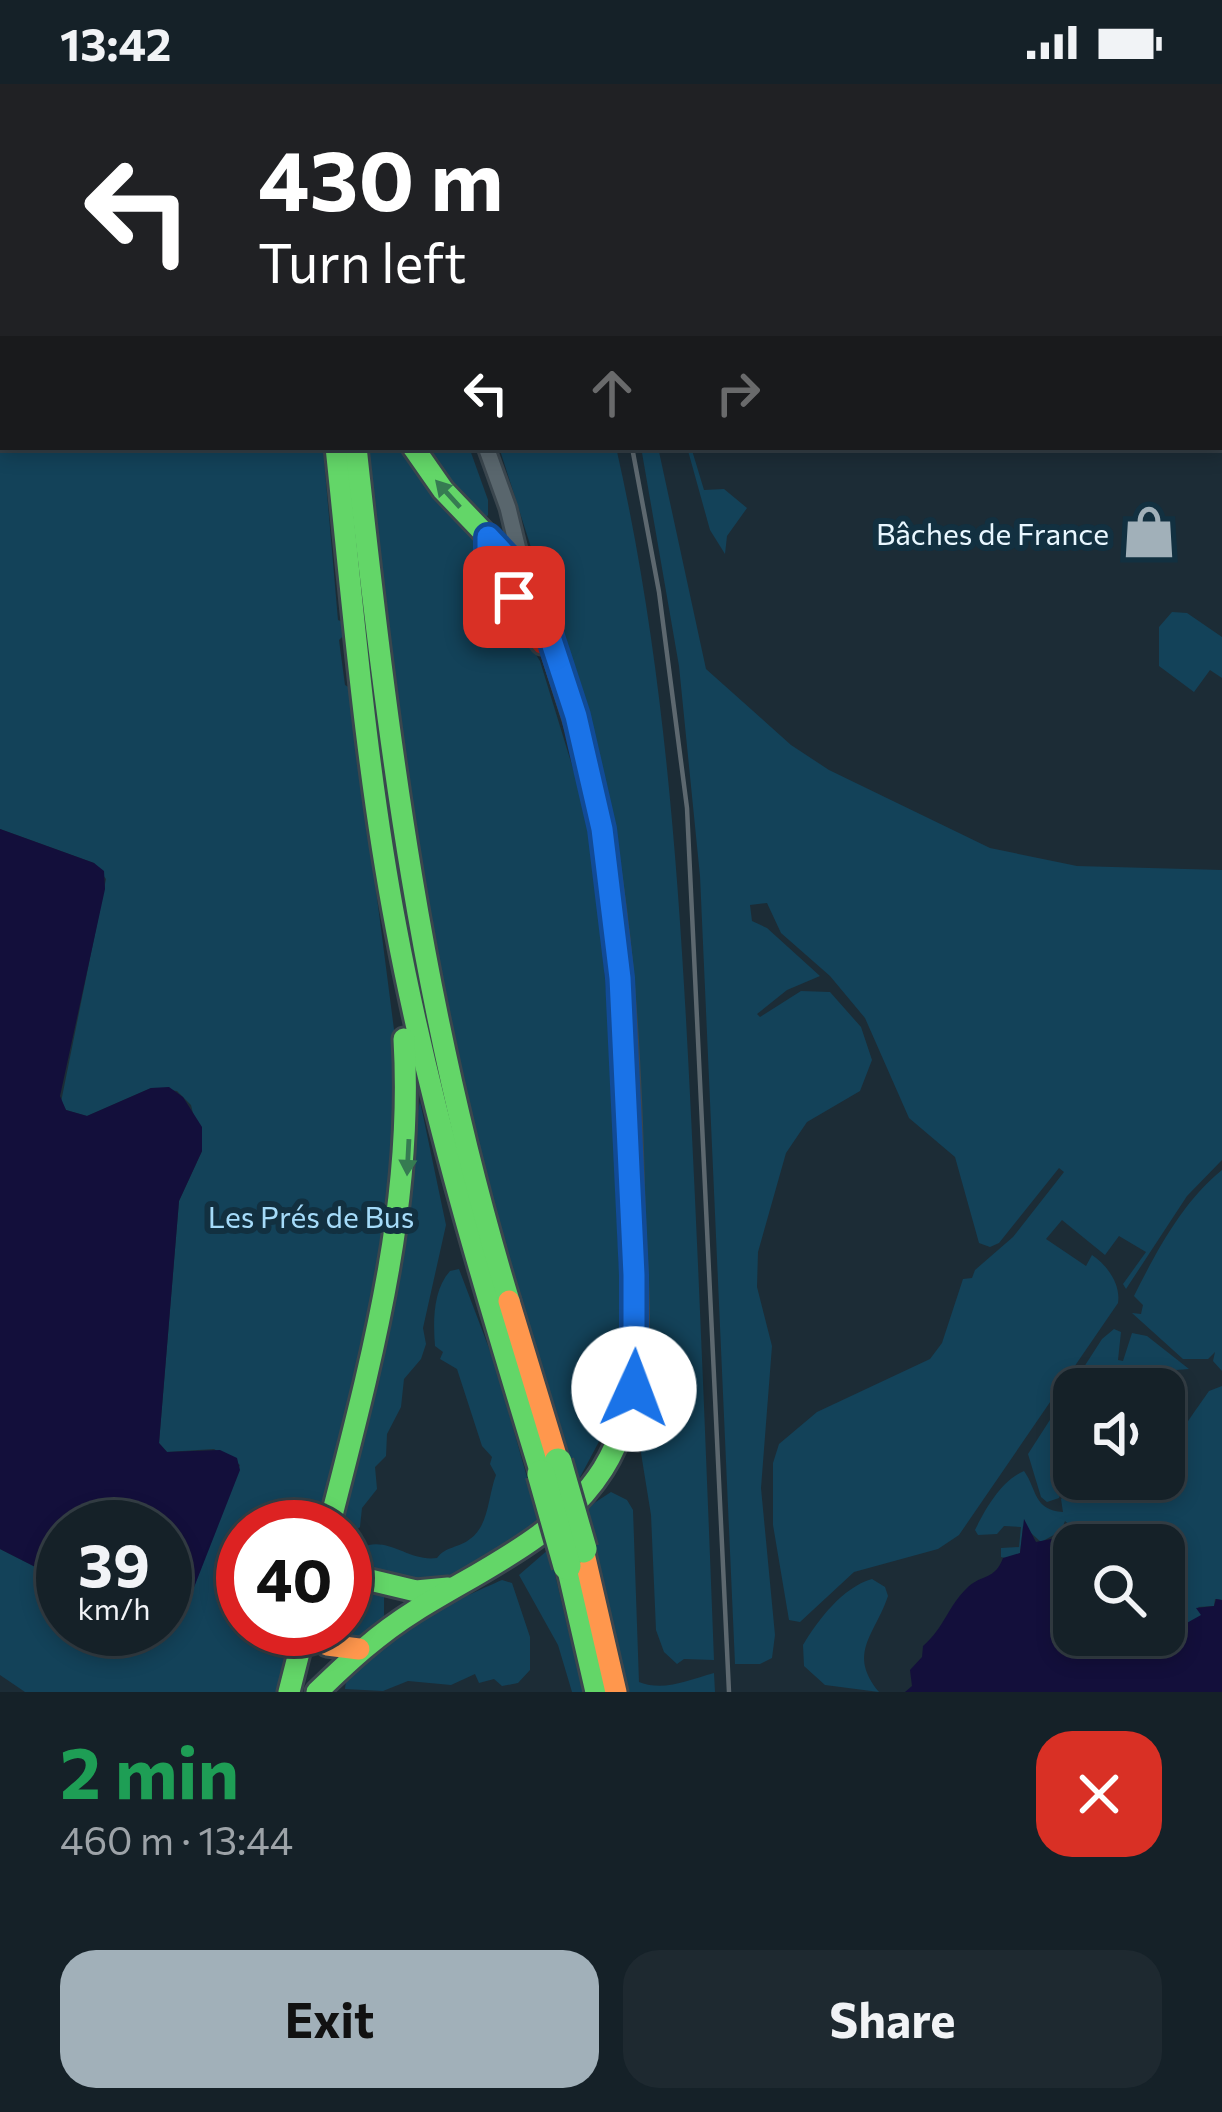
<!DOCTYPE html>
<meta charset="utf-8">
<style>
body{margin:0;font-family:Commissioner,sans-serif;background:#1e2930;color:#f1f3f6;height:100vh;display:flex;flex-direction:column;font-size:45px;white-space:nowrap}
*{box-sizing:border-box;margin:0}
p{font-size:39px;color:#9da3a8}
.icon{flex:none;width:66px;height:66px;fill:none;stroke:currentColor;stroke-width:2;stroke-linecap:round;stroke-linejoin:round}
.map{position:relative;height:1608px;overflow:hidden}
.details{display:flex;flex-direction:column;background:#152128;flex:1}
.details>*{flex:none}
.hud{position:absolute;left:0px;top:0px;width:1224px;height:366px;box-shadow:0 6px 18px #0003,0 0 0 3px #343e45;background:#202124;color:#fff;overflow:hidden}
.controls{position:absolute;left:1053px;top:1284px;display:grid;gap:24px}
.controls a{display:grid;place-items:center;width:132px;height:132px;border-radius:24px;background:#152128;box-shadow:0 6px 18px #0003,0 0 0 3px #343e45;font-size:60px}
.speed{position:absolute;left:36px;top:1416px;display:flex;gap:24px;font-size:60px;font-weight:700;text-align:center}
.speed>*{display:grid;place-content:center;width:156px;height:156px;border-radius:50%;background:#152128;box-shadow:0 6px 18px #0003,0 0 0 3px #343e45;line-height:1}
.speed small{font-size:30px;font-weight:400}
.speed .limit{border:18px solid #d22;background:#fff;color:#111}
.pin{position:absolute;display:grid;place-items:center;width:102px;height:102px;color:#fff;margin:-51px;border-radius:24px;box-shadow:0 6px 18px #0006}
.me{position:absolute;width:132px;margin:-66px;rotate:2deg;stroke-linejoin:round;filter:drop-shadow(0 0 9px #0008)}
.turn{display:flex;align-items:center;gap:42px;height:252px;padding:0 60px;font-size:54px}
.turn .icon{width:156px;height:156px;stroke-width:2.5}
.turn b{display:block;font-size:84px;line-height:102px}
.lanes{display:flex;align-items:center;height:114px;padding:0 60px;background:#0003;justify-content:center;gap:60px;direction:ltr}
.lanes .off{opacity:.35}
.round{display:grid;place-items:center;flex:none;width:126px;height:126px;border-radius:36px;background:#1e2930}
.summary{display:flex;align-items:center;justify-content:space-between;height:204px;padding:0 60px}
h1{font-size:72px;font-weight:700;line-height:90px;color:#1e9e55}
.primary-button{display:flex;gap:24px;margin-top:auto;padding:24px 60px}
.primary-button a{flex:1;height:138px;border-radius:36px;background:#a1b0b9;color:#111;font-size:48px;font-weight:700;line-height:138px;text-align:center}
.primary-button a+a{background:#1e2930;color:#f1f3f6}
.status{display:flex;justify-content:space-between;align-items:center;height:84px;padding:0 60px;background:#152128;direction:ltr}
.status svg{height:33px;fill:currentColor}
.map>svg:first-child{display:block}
</style>
<div class="status"><b>13:42</b><svg viewBox="0 0 49 12"><path d="M0 12V9h3v3zM5 12V6h3v6zM10 12V3h3v9zM15 12V0h3v12zM26 1h20v11H26zM47 4h2v5h-2z"/></svg></div>
<div class="map">
<svg width="1222" height="1608" viewBox="0 0 1222 1608">
<rect width="100%" height="100%" fill="#1c2c36"/>
<g fill="#134259">
<polygon points="0,0 280,0 3,3 3,363 323,363 338,536 343,538 345,550 339,556 345,601 350,604 400,992 390,1153 319,1443 243,1443 243,1545 297,1545 282,1608 25,1608 0,1591 0,1465 63,1497 63,1545 174,1543 182,1534 240,1381 214,1365 167,1368 159,1359 179,1117 202,1067 191,1021 177,1007 151,1004 87,1032 66,1026 61,1018 106,795 94,779 0,745"/>
<path d="M368 363H405L478 453 481 483 540 577 582 714 596 783 608 932 623 1274 611 1335 578 1397C540 1275 498 1154 468 1030 416 810 393 587 368 363Z"/>
<polygon points="425,363 469,363 488,416 488,431 483,438"/>
<path d="M499 363H616C666 583 680 807 691 1031 700 1213 707 1394 714 1576L684 1575 677 1580 664 1568 656 1546 651 1431 641 1369 650 1261 623 801 601 683Z"/>
<path d="M641 363H658L706 585 791 661 829 686 990 764 1077 782 1222 786V1076L1187 1112 1126 1205 1123 1200 1146 1168 1119 1152 1105 1171 1062 1136 1046 1155 1086 1182 1092 1171C1107 1181 1121 1200 1118 1219L959 1451 938 1465 854 1488 800 1538 789 1536 773 1441V1379L779 1360 817 1328 930 1275 942 1259 963 1195 972 1194 975 1186 1013 1153 1064 1088 1059 1084 999 1159 990 1163 979 1159 955 1073 909 1034 865 934 830 892 781 849 767 819 750 821 752 837 767 844 820 892 787 906 757 930 760 933 801 907 830 908 861 943 872 976 860 1007 807 1038 786 1069 758 1168 757 1203 772 1262 761 1404 775 1551 772 1574 760 1580H735L700 792 679 582Z"/>
<polygon points="687,363 691,363 704,406 724,405 747,424 727,452 725,470 710,446"/>
<polygon points="1172,528 1187,529 1222,553 1222,594 1210,586 1194,608 1159,582 1159,543"/>
<polygon points="420,1017 446,1141 423,1244 426,1260 421,1275 404,1295 401,1323 387,1350 386,1372 375,1383 377,1405 362,1424 360,1443 345,1456 345,1443 334,1443"/>
<path d="M1222 1086V1287L1213 1277 1215 1268 1208 1275H1183L1132 1229 1141 1230 1143 1221 1134 1212C1156 1168 1183 1117 1222 1086Z"/>
<path d="M459 1185 495 1280 540 1439C477 1480 440 1517 364 1483L360 1477 362 1463C389 1452 409 1478 437 1474 446 1462 459 1464 470 1455 489 1442 488 1412 496 1391L490 1380 492 1373 482 1362 457 1285 440 1275 443 1268 435 1262C433 1237 433 1206 450 1187Z"/>
<polygon points="1114,1245 1121,1248 1118,1276 1123,1277 1132,1249 1147,1252 1189,1285 1176,1286 1169,1293 1150,1284 1131,1295 1117,1293 1115,1305 1074,1305 1074,1370 1059,1414 1047,1418 1041,1413 1028,1370 1102,1255"/>
<path d="M1222 1302V1516L1215 1515 1214 1522 1198 1523 1202 1528 1199 1538 1182 1541 1164 1534V1461H1103L1095 1455 1094 1461H1074V1482L1061 1453 1071 1442 1065 1437 1061 1447 1041 1458 1023 1442 1020 1469 1009 1475 1001 1473V1464L1019 1463 1021 1443 1004 1442 997 1450 978 1451 975 1446C986 1424 1001 1397 1024 1387 1037 1405 1033 1426 1063 1428L1061 1415 1077 1395H1164C1164 1366 1192 1332 1209 1307Z"/>
<path d="M611 1408 627 1416 633 1426 639 1598C664 1608 688 1596 714 1589L715 1608H629L585 1425Z"/>
<polygon points="549,1465 583,1608 572,1608 558,1561 519,1491"/>
<polygon points="345,1495 384,1510 384,1533 375,1546 347,1560 318,1545 345,1545"/>
<path d="M872 1495 885 1503 888 1512C875 1551 847 1569 879 1608L825 1601 804 1582 803 1561C818 1536 843 1503 872 1495Z"/>
<path d="M502 1496 512 1499 530 1553V1586L518 1599 502 1602 494 1595 479 1599 475 1590 451 1601 408 1597 383 1607 345 1605C348 1563 465 1512 502 1496Z"/>
</g>
<g fill="#130f3b">
<polygon points="0,745 94,779 104,787 105,805 60,1012 66,1026 87,1032 151,1004 169,1003 183,1013 202,1043 202,1067 179,1117 159,1359 167,1368 220,1366 237,1374 240,1386 182,1534 165,1545 165,1443 63,1443 63,1497 0,1465"/>
<path d="M1024 1435 1036 1458 1061 1453 1073 1472 1074 1551H1164V1534L1185 1540 1201 1531 1196 1524 1214 1522 1216 1515 1222 1516V1608H905L912 1602 910 1586 922 1573 923 1562C945 1543 947 1523 968 1503 982 1490 995 1496 1003 1474L1020 1469Z"/>
</g>
<g fill="none" stroke-linecap="round" stroke-linejoin="round">
<defs>
<g id="street">
<polyline points="40,0 42,3"/>
<polyline points="372,0 373,3"/>
<polyline points="486,363 508,424 523,486"/>
</g>
<g id="fast">
<polyline points="327,0 327,3"/>
<path d="M336 363C353 523 366 685 396 843 431 1029 486 1210 541 1390"/>
<path d="M356 363C388 659 422 930 509 1217"/>
<polyline points="413,363 443,406 488,453"/>
<path d="M329 1443C370 1281 414 1124 404 955"/>
<polyline points="567,1482 596,1608"/>
<polyline points="345,1490 416,1507 448,1504"/>
<polyline points="289,1608 305,1545"/>
<path d="M317 1608C348 1578 378 1550 415 1527 480 1486 560 1453 603 1385 651 1309 634 1204 632 1118 628 960 621 800 579 648"/>
</g>
<g id="slow">
<polyline points="294,0 295,3"/>
<polyline points="509,1217 558,1378"/>
<polyline points="583,1465 616,1608"/>
<polyline points="312,1545 327,1561 359,1565"/>
</g>
<g id="jam">
<polyline points="488,453 488,473 542,559"/>
<polyline points="488,453 536,513 579,648"/>
</g>
</defs>
<use href="#street" stroke="#3a464e" stroke-width="21"/>
<use href="#fast" stroke="#3a464e" stroke-width="27"/>
<use href="#slow" stroke="#3a464e" stroke-width="27"/>
<use href="#jam" stroke="#3a464e" stroke-width="27"/>
<use href="#street" stroke="#59666d" stroke-width="15"/>
<use href="#fast" stroke="#63d668" stroke-width="21"/>
<use href="#slow" stroke="#ff974d" stroke-width="21"/>
<use href="#jam" stroke="#b3261e" stroke-width="21"/>
<g stroke="#5d686f" stroke-width="4.5">
<polyline points="531,0 532,3"/>
<polyline points="632,363 659,508 687,724 729,1608"/>
</g>
<defs>
<g id="fast-bridge">
<polyline points="558,1378 583,1465"/>
<polyline points="541,1390 567,1482"/>
</g>
</defs>
<use href="#fast-bridge" stroke="#3a464e" stroke-width="33" stroke-linecap="butt"/>
<use href="#fast-bridge" stroke="#63d668" stroke-width="27"/>
</g>
<defs><path id="oneway-solid" d="M-6-.8H1V-3.2L6.5 0L1 3.2V.8H-6Z" transform="scale(3)"/></defs>
<g fill="#367b52">
<use href="#oneway-solid" transform="translate(448 410) rotate(-132)"/>
<use href="#oneway-solid" transform="translate(408 1073) rotate(93)"/>
</g>
<g fill="none" stroke-linecap="round" stroke-linejoin="round">
<defs>
<polyline id="route" points="514,513 488,473 488,453 518,485 539,519 576,632 602,745 620,894 634,1191 634,1305"/>
</defs>
<use href="#route" stroke="#114b97" stroke-width="30"/>
<use href="#route" stroke="#1a73e8" stroke-width="21"/>
</g>
<defs>
<symbol id="shop-bare" viewBox="-9 -9 18 18"><path d="M-5-2.5h2.3a2.7 3.5 0 0 1 5.4 0H5L5.5 6h-11ZM-1.5-2.5h3a1.5 2.3 0 0 0-3 0Z" fill="#a1b0b9" stroke="#123040" stroke-width="2.5" paint-order="stroke"/></symbol>
</defs>
<g fill-rule="evenodd">
<use href="#shop-bare" x="1111" y="410" width="76" height="76"/>
</g>
<g text-anchor="middle" dominant-baseline="central" stroke-width="12" stroke-linejoin="round" paint-order="stroke">
<g font-size="30" fill="#e9f7ff" stroke="#123040" text-anchor="end">
<text x="1109" y="448">Bâches de France</text>
</g>
<g font-size="30" fill="#a5dbf9" stroke="#123040">
<text x="311" y="1131">Les Prés de Bus</text>
</g>
</g>
</svg>
<div class="controls">
<a><svg class="icon" aria-label="sound" viewBox="0 0 24 24"><path d="M4 9h4l5-4v14l-5-4H4zM17 9q2 3 0 6"/></svg></a>
<a><svg class="icon" aria-label="search" viewBox="0 0 24 24"><circle cx="10" cy="10" r="6"/><path d="M15 15l6 6"/></svg></a>
</div>
<div class="speed"><div>39<small>km/h</small></div><div class="limit">40</div></div>
<div class="pin" style="left:514px;top:513px;background:#d93025"><svg class="icon" aria-label="arrive" viewBox="0 0 24 24"><path d="M6 21V4h12l-3 4 3 4H6"/></svg></div>
<svg class="me" style="left:634px;top:1305px" viewBox="-20 -20 40 40"><circle r="19" fill="#fff"/><path d="M0-13L10 11 0 6-10 11z" fill="#1a73e8"/></svg>
<div class="hud">
<div class="turn"><svg class="icon" aria-label="left" viewBox="0 0 24 24"><path d="M17 20v-9H6M10 6l-5 5 5 5"/></svg><div><b>430 m</b>Turn left</div></div>
<div class="lanes"><svg class="icon" aria-label="left" viewBox="0 0 24 24"><path d="M17 20v-9H6M10 6l-5 5 5 5"/></svg><svg class="icon off" aria-label="ahead" viewBox="0 0 24 24"><path d="M12 20V5M6 11l6-6 6 6"/></svg><svg class="icon off" aria-label="right" viewBox="0 0 24 24"><path d="M7 20v-9h11M14 6l5 5-5 5"/></svg></div>
</div>
</div>
<section class="details">
<div class="summary"><div><h1>2 min</h1><p>460 m · 13:44</p></div><a class="round" style="background:#d93025;color:#fff"><svg class="icon" aria-label="close" viewBox="0 0 24 24"><path d="M6 6l12 12M18 6L6 18"/></svg></a></div>
<div class="primary-button"><a>Exit</a><a>Share</a></div>
</section>
